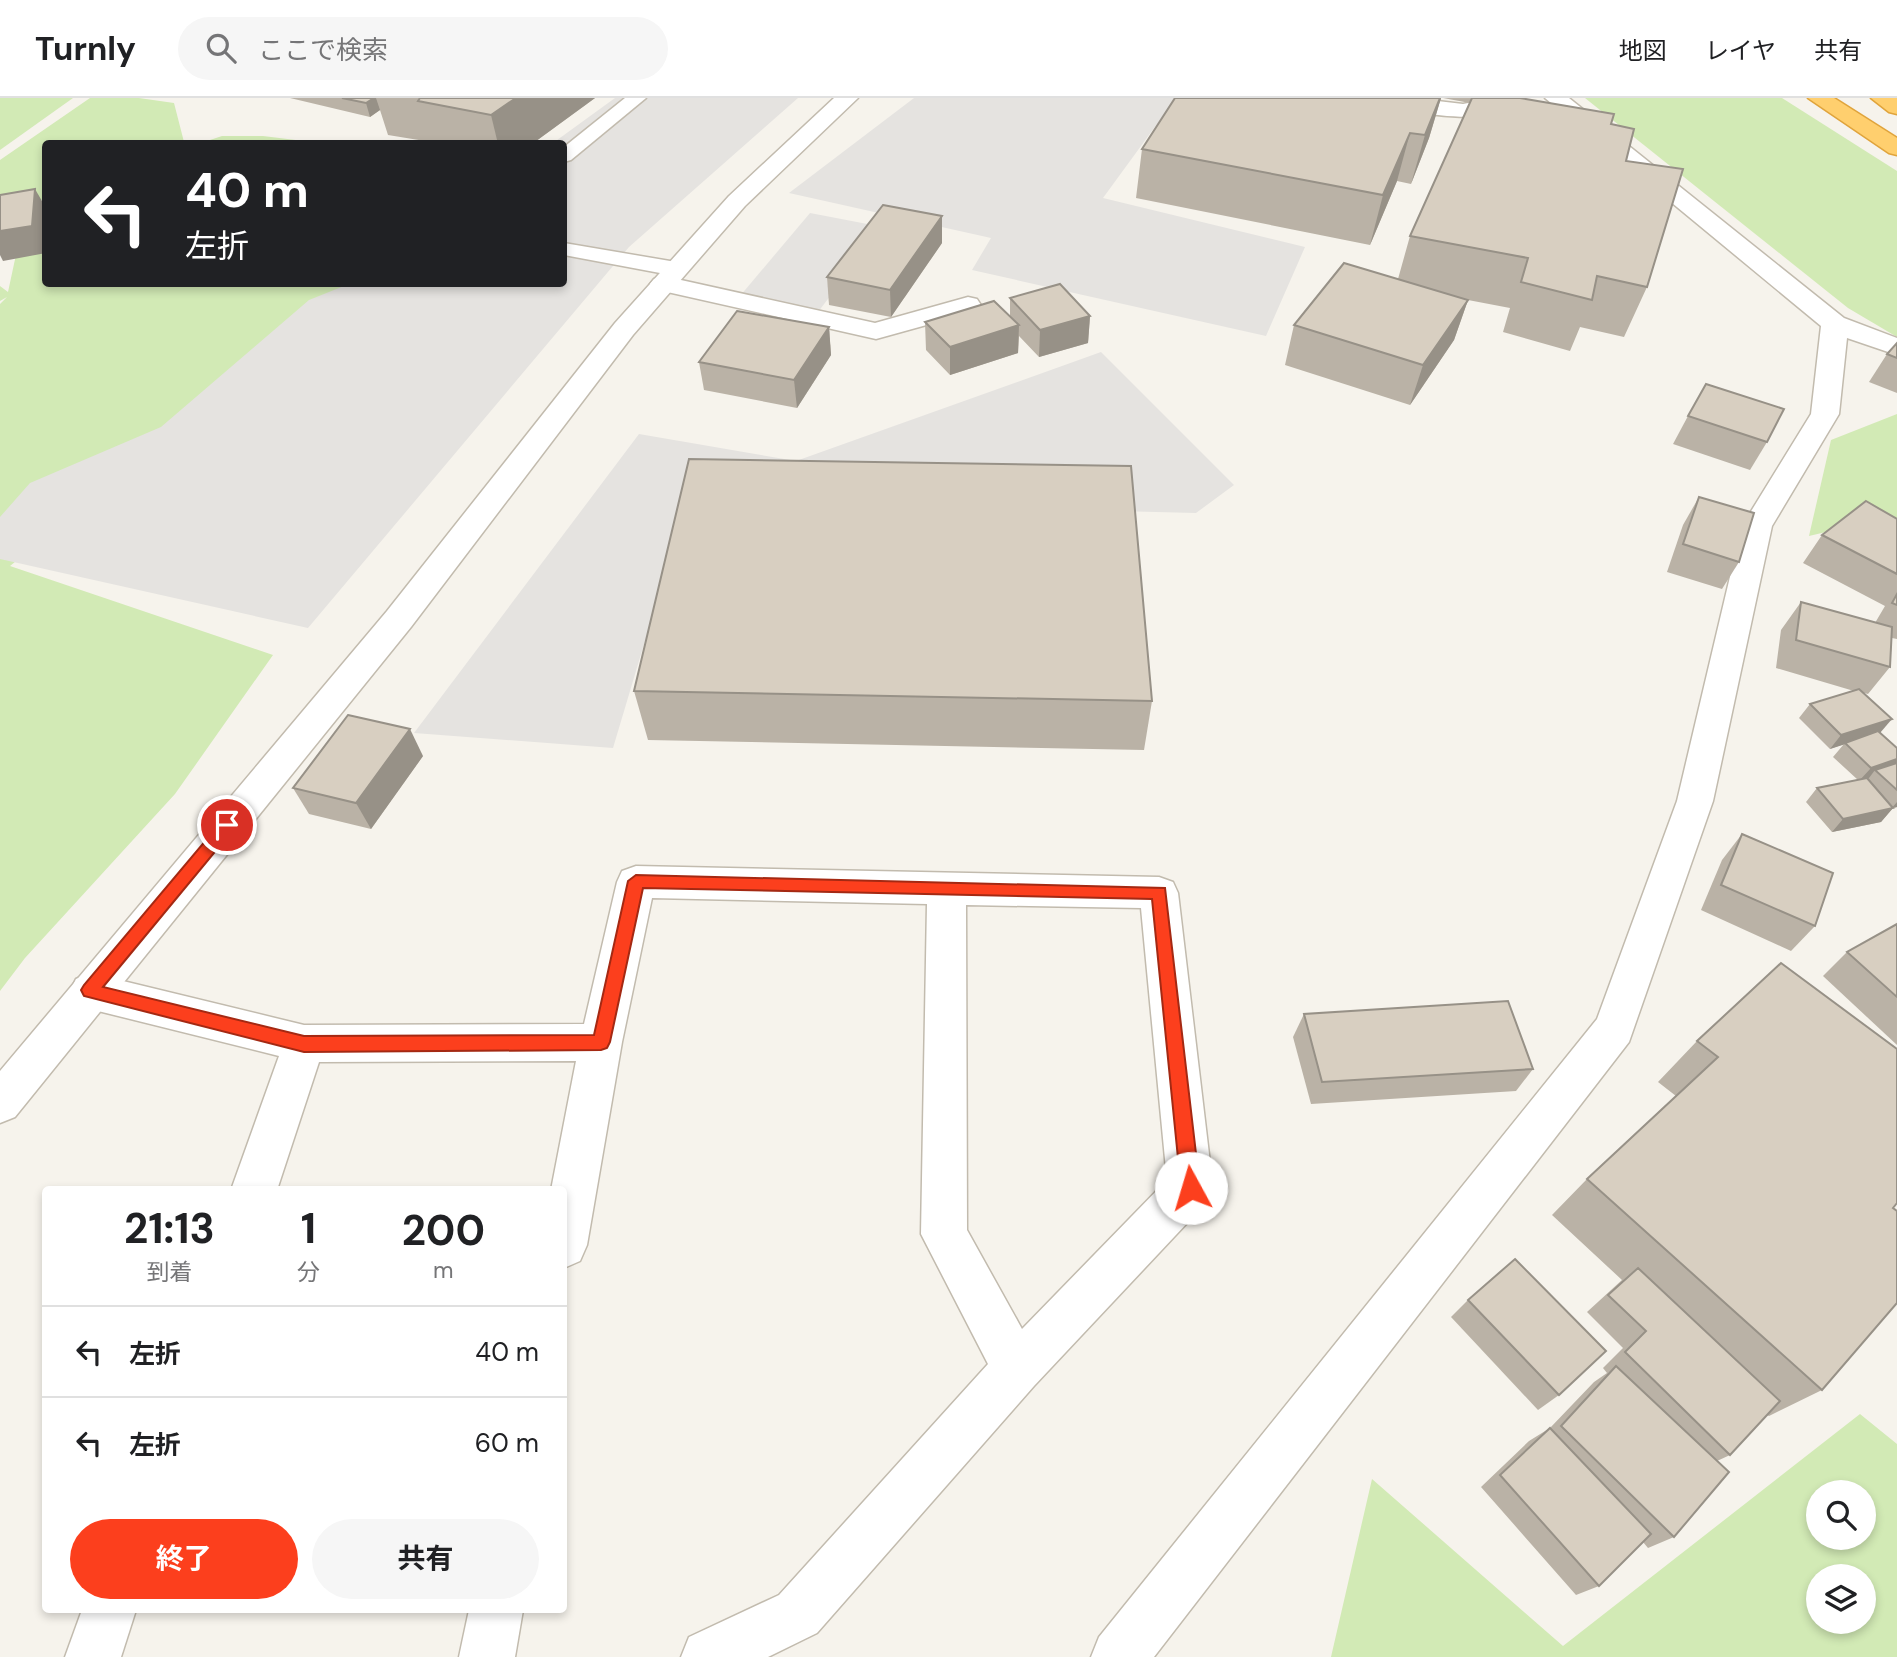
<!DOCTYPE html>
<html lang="ja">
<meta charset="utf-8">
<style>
body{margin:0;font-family:"DM Sans","Noto Sans JP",sans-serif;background:#f6f6f6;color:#202124;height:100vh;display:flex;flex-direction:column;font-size:26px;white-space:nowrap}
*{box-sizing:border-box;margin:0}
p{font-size:23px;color:#757577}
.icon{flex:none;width:38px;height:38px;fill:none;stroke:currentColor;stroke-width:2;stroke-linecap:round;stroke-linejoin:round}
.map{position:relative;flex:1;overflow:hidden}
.panel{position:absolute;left:42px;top:1088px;width:525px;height:427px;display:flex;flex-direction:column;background:#fff;border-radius:7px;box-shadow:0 4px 10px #0003}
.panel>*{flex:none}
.hud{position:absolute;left:42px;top:42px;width:525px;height:147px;border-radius:7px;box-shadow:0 4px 10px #0003;background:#202124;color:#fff;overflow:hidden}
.fabs{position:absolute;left:1806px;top:1382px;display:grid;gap:14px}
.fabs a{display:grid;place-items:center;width:70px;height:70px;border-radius:50%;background:#fff;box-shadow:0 4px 10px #0003;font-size:35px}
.pin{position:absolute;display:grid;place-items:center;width:60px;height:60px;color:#fff;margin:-30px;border:4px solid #fff;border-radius:50%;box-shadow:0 2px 7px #0007}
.me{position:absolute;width:77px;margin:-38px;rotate:354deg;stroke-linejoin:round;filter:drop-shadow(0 0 5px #0008)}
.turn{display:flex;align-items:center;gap:24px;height:147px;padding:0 28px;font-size:32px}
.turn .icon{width:91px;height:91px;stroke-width:2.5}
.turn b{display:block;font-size:49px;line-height:60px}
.eta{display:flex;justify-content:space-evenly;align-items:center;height:119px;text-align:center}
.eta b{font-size:42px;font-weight:700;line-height:49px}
.button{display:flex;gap:14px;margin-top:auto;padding:14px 28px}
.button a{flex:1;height:80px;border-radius:42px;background:#fc3f1d;color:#fff;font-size:28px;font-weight:700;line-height:80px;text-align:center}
.button a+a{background:#f6f6f6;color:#202124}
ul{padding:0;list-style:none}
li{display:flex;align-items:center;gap:21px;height:91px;padding:0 28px;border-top:2px solid #e0e0e0}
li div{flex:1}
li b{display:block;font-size:26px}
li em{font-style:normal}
header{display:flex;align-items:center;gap:42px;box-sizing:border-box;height:98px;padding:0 35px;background:#fff;border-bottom:2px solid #e0e0e0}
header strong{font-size:33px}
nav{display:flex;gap:38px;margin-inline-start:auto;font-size:24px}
.search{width:490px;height:63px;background:#f6f6f6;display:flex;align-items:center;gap:18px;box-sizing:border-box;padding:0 24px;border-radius:38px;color:#757577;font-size:26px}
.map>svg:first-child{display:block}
</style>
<header>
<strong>Turnly</strong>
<div class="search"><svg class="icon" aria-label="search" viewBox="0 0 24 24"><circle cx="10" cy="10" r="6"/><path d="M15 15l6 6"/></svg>ここで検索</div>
<nav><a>地図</a><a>レイヤ</a><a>共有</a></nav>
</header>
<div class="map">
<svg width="1897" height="1559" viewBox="0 0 1897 1559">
<rect width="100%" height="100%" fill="#f6f3ec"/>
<g fill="#d2eab5" fill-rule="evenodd">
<polygon points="0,0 73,0 0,52"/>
<polygon points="90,0 139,0 174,5 184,44 46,46 45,100 35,107 0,96 0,62"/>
<polygon points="1585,0 1782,0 1897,73 1897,239 1848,210"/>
<polygon points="222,38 263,38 320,45 201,45"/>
<polygon points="45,104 46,186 358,186 10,468 273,557 175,696 25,860 0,893 0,206 7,199 0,203 0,188 8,194 23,124"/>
<polygon points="1897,316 1897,433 1864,425 1809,438 1831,342"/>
<path d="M1860 1316 1897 1346V1559H1331L1372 1381 1563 1548ZM1818 1395H1864V1440H1818ZM1818 1479H1864V1524H1818Z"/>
</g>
<g fill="#e5e3e0">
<polygon points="615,0 798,0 629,149 308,530 0,461 0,419 30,385 161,329 309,202 349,186 564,186 564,46 553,45"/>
<polygon points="914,0 1176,0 1103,100 1305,149 1266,238 972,172 991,140 789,95"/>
<polygon points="810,115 883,129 818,214 740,198"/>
<polygon points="1101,254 1234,387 1196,415 687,402 613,650 414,635 639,336 796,363"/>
</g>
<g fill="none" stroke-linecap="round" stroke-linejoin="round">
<defs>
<g id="service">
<polygon points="625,0 646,0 571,62 564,64 564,49"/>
<polygon points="564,145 676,164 684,166 687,171 684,176 676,178 564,157"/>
</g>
<g id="minor">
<path d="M1370 0H1412L1463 6 1494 0H1523C1499 34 1407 13 1373 5Z"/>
<polygon points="1545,0 1569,0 1844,220 1897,240 1897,257 1847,240 1839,316 1772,428 1713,703 1629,944 1154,1559 1091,1559 1099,1539 1597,921 1677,703 1742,428 1811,316 1821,228"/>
<polygon points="663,178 875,225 968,199 977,201 981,207 977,213 876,241 654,191 650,186 654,181"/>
<path d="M636 768 1159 779 1173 784 1178 795 1213 1090 1206 1105 1034 1288 817 1535 768 1559H681L689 1539 779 1497 988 1266 921 1136 927 806 652 800 622 944 587 1147 580 1163 564 1170V1092H551L576 963 319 964 277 1092H231L279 958 90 911 76 905 70 893 76 881 90 875 304 927 584 926 617 784 622 773ZM966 807 1141 810 1167 1082 1022 1231 967 1132Z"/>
<polygon points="82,1512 136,1512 121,1559 65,1559"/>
<polygon points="469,1512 523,1512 515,1559 459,1559"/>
</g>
<polygon id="tertiary" points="834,0 858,0 745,108 633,237 411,529 15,1019 0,1025 0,973 387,513 615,225 729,98"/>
<g id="motorway">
<polygon points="1808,0 1834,0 1897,40 1897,57 1889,55"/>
<polygon points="1871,0 1897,0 1897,16 1889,14"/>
</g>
</defs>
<use href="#service" stroke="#c2bbae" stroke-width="3"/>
<use href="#minor" stroke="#c2bbae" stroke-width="3"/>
<use href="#tertiary" stroke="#c2bbae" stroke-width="3"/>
<use href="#motorway" stroke="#e0a43c" stroke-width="3"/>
<use href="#service" fill="#fff" fill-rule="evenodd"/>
<use href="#minor" fill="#fff" fill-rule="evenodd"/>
<use href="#tertiary" fill="#fff" fill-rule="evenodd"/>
<use href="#motorway" fill="#ffcf6e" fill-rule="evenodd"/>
</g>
<g fill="#bab2a6">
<polygon points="290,0 595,0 532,46 431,46 431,44 388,37 380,12 370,19"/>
<polygon points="1175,0 1441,0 1429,40 1411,86 1397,83 1370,147 1136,100 1142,51"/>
<polygon points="1443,0 1520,0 1611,26 1626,63 1647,189 1624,239 1580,229 1570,253 1503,234 1510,210 1468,202 1454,242 1410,307 1285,267 1294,227 1398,181 1410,138 1470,5"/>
<polygon points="942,145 891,219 829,207 827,179"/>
<polygon points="1010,200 1090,218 1088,245 1039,259 1019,238 1018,255 950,277 926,252 925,224 1010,218"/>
<polygon points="829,229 831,257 797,310 704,292 699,264"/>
<polygon points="1897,245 1897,295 1869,284 1887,256"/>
<polygon points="1688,318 1767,344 1750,372 1673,346"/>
<polygon points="1699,399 1739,464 1722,491 1667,474 1683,427"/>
<polygon points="1897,421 1897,541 1892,540 1890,569 1868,596 1864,595 1880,635 1897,650 1897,709 1893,710 1881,724 1832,734 1806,704 1817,690 1858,682 1833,659 1844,646 1830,651 1799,620 1810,606 1854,593 1776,570 1781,532 1801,504 1875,525 1885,508 1803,465 1822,437"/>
<polygon points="634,593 1152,603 1144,652 648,642"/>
<polygon points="423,658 371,731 309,716 293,690"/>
<polygon points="1742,736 1815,828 1791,853 1701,812 1722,762"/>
<polygon points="1897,826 1897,947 1823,878 1847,854"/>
<polygon points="1781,865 1893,1110 1822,1292 1769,1318 1767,1317 1730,1357 1717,1363 1674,1439 1648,1450 1643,1444 1599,1488 1576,1497 1481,1389 1529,1343 1550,1330 1594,1284 1607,1275 1603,1270 1623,1250 1587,1214 1622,1182 1552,1117 1587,1081 1676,998 1658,984 1697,943"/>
<polygon points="1304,916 1533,971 1516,993 1311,1006 1293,939"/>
<polygon points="1468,1202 1559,1297 1538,1312 1451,1219"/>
</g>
<g fill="#979187">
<polygon points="374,0 376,0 380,12 370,19 366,5"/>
<polygon points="516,0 595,0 532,46 498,46 491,17"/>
<polygon points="1440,0 1441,0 1429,40 1411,86 1425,37"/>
<polygon points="1410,35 1397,83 1370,147 1383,97"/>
<polygon points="35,91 46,110 46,155 3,163 0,157 0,133"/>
<polygon points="942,118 942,145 891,219 890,192"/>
<polygon points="1468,202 1454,242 1410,307 1423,267"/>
<polygon points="1090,218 1088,245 1039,259 1040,232"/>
<polygon points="1019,227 1018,255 950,277 950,249"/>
<polygon points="829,229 831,257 797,310 794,282"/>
<polygon points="1892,621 1880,635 1830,651 1841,637"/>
<polygon points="410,631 423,658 371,731 356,705"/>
<polygon points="1897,661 1897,667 1875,672 1869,680 1859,683 1871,670"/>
<polygon points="1897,704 1897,709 1893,710 1881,724 1832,734 1843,721 1891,711"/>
</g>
<g fill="#d8cfc1" stroke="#979187" stroke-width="2">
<polygon points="342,0 374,0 366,5"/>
<polygon points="420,0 516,0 491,17 418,3"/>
<polygon points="1175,0 1440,0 1425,37 1410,35 1383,97 1142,51"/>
<polygon points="1472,0 1520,0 1614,16 1611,26 1634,31 1626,63 1683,71 1647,189 1597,178 1592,202 1521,184 1528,160 1410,138"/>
<polygon points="35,91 32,128 0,133 0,97"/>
<polygon points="883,107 942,118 890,192 827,179"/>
<polygon points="1344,165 1468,202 1423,267 1294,227"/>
<polygon points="1060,186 1090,218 1040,232 1010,200"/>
<polygon points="994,203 1019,227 950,249 925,224"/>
<polygon points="737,213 829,229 794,282 699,264"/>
<polygon points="1897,245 1897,260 1887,256"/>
<polygon points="1706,286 1784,311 1767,344 1688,318"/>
<polygon points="689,361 1131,368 1152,603 634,593"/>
<polygon points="1699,399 1754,415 1739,464 1683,446"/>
<polygon points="1866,403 1897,421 1897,476 1822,437"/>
<polygon points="1897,496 1897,507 1892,505"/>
<polygon points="1801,504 1892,529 1890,569 1796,542"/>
<polygon points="1859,591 1892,621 1841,637 1810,606"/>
<polygon points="348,617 410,631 356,705 293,690"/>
<polygon points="1878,633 1897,650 1897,661 1871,670 1845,645"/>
<polygon points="1897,665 1897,692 1875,672"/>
<polygon points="1867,680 1893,710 1843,721 1817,690"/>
<polygon points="1742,736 1833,775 1815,828 1721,787"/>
<polygon points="1897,826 1897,899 1847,854"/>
<polygon points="1781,865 1897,951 1897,1105 1893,1110 1897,1113 1897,1205 1822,1292 1587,1081 1718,959 1697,943"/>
<polygon points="1508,903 1533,971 1322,984 1304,916"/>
<polygon points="1515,1161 1606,1253 1559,1297 1468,1202"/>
<polygon points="1638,1170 1780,1303 1730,1357 1625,1254 1646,1233 1608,1197"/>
<polygon points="1616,1268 1729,1374 1674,1439 1561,1328"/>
<polygon points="1550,1330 1651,1436 1599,1488 1500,1377"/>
</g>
<polygon fill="#fc3f1d" stroke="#a42913" stroke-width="2" points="227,721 235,727 233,732 103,889 304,938 594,937 628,783 636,777 1165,790 1200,1090 1197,1096 1191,1099 1184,1096 1181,1090 1152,801 643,790 610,944 607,950 601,952 304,954 84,898 81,892 84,887 222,723"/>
</svg>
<div class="fabs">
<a><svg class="icon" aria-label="search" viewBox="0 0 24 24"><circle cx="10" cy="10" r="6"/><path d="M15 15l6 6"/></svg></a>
<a><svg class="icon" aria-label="layers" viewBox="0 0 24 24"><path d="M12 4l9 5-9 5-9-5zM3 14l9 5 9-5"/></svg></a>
</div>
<div class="pin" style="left:227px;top:727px;background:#d93025"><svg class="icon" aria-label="arrive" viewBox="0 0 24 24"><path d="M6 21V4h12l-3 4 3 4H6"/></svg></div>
<svg class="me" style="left:1191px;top:1090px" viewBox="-20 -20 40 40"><circle r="19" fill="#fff"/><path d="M0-13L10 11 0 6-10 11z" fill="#fc3f1d"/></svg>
<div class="hud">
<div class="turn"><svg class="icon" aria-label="left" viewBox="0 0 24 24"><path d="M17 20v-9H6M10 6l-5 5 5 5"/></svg><div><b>40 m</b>左折</div></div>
</div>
<section class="panel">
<div class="eta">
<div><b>21:13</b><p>到着</p></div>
<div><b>1</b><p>分</p></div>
<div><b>200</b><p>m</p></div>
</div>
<ul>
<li><svg class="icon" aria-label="left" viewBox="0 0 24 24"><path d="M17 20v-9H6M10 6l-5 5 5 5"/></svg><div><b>左折</b></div><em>40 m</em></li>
<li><svg class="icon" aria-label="left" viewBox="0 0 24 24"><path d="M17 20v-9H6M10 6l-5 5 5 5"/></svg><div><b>左折</b></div><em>60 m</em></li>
</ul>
<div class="button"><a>終了</a><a>共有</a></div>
</section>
</div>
